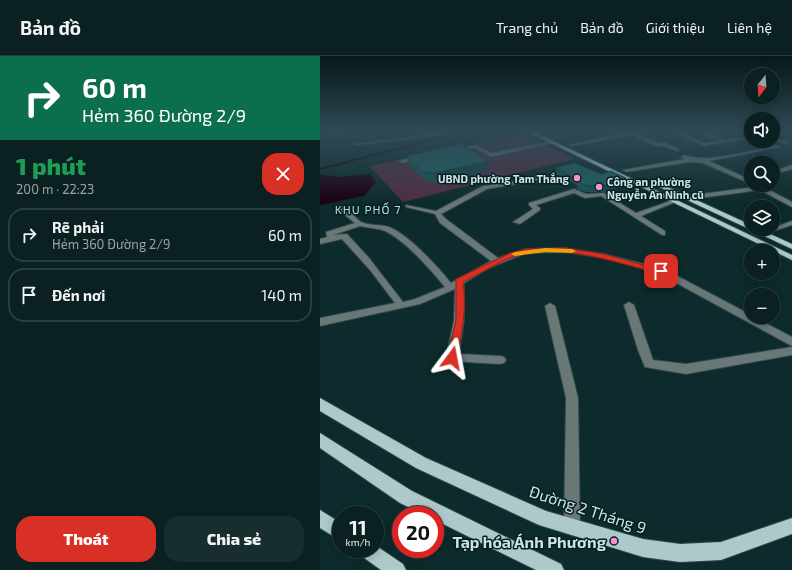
<!DOCTYPE html>
<html lang="vi">
<meta charset="utf-8">
<style>
body{margin:0;font-family:"Exo 2",sans-serif;background:#182d2e;color:#f1f3f6;height:100vh;display:flex;flex-direction:column;font-size:15px;white-space:nowrap}
*{box-sizing:border-box;margin:0}
p{font-size:13px;color:#99a3a5}
.icon{flex:none;width:22px;height:22px;fill:none;stroke:currentColor;stroke-width:2;stroke-linecap:round;stroke-linejoin:round}
.map{position:relative;flex:1;overflow:hidden}
.side{display:flex;flex-direction:column;background:#0a2021;width:320px}
.side>*{flex:none}
.hud{background:#0b6e4f;color:#fff;overflow:hidden}
.needle{width:26px;rotate:197deg}
.controls{position:absolute;left:424px;top:12px;display:grid;gap:8px}
.controls a{display:grid;place-items:center;width:36px;height:36px;border-radius:50%;background:#0a2021;box-shadow:0 2px 10px #0003,0 0 0 1px #2a3e3f;font-size:20px}
.speed{position:absolute;left:12px;top:450px;display:flex;gap:8px;font-size:20px;font-weight:700;text-align:center}
.speed>*{display:grid;place-content:center;width:52px;height:52px;border-radius:50%;background:#0a2021;box-shadow:0 2px 10px #0003,0 0 0 1px #2a3e3f;line-height:1}
.speed small{font-size:10px;font-weight:400}
.speed .limit{border:6px solid #d22;background:#fff;color:#111}
.pin{position:absolute;display:grid;place-items:center;width:34px;height:34px;color:#fff;margin:-17px;border-radius:8px;box-shadow:0 2px 6px #0006}
.me{position:absolute;width:44px;margin:-22px;rotate:13deg;stroke-linejoin:round;filter:drop-shadow(0 0 3px #0008)}
.turn{display:flex;align-items:center;gap:14px;height:84px;padding:0 16px;font-size:18px}
.turn .icon{width:52px;height:52px;stroke-width:2.5}
.turn b{display:block;font-size:28px;line-height:34px}
.round{display:grid;place-items:center;flex:none;width:42px;height:42px;border-radius:16px;background:#182d2e}
.overview{display:flex;align-items:center;justify-content:space-between;height:68px;padding:0 16px}
h1{font-size:24px;font-weight:800;line-height:30px;color:#1e9e55}
.primary-button{display:flex;gap:8px;margin-top:auto;padding:8px 16px}
.primary-button a{flex:1;height:46px;border-radius:16px;background:#d93025;color:#fff;font-size:16px;font-weight:800;line-height:46px;text-align:center}
.primary-button a+a{background:#182d2e;color:#f1f3f6}
ul{padding:0;list-style:none}
li{display:flex;align-items:center;gap:12px;height:54px;margin:0 8px 6px;padding:0 8px;border:2px solid #2a3e3f;border-radius:16px}
li div{flex:1}
li b{display:block;font-size:15px}
li em{font-style:normal}
header{display:flex;align-items:center;gap:24px;box-sizing:border-box;height:56px;padding:0 20px;background:#0a2021;border-bottom:1px solid #2a3e3f}
header strong{font-size:19px}
nav{display:flex;gap:22px;margin-inline-start:auto;font-size:14px}
main{display:flex;flex:1;min-height:0}
.map>svg:first-child{display:block}
</style>
<header>
<strong>Bản đồ</strong>
<nav><a>Trang chủ</a><a>Bản đồ</a><a>Giới thiệu</a><a>Liên hệ</a></nav>
</header>
<main>
<section class="side">
<div class="hud">
<div class="turn"><svg class="icon" aria-label="right" viewBox="0 0 24 24"><path d="M7 20v-9h11M14 6l5 5-5 5"/></svg><div><b>60 m</b>Hẻm 360 Đường 2/9</div></div>
</div>
<div class="overview"><div><h1>1 phút</h1><p>200 m · 22:23</p></div><a class="round" style="background:#d93025;color:#fff"><svg class="icon" aria-label="close" viewBox="0 0 24 24"><path d="M6 6l12 12M18 6L6 18"/></svg></a></div>
<ul>
<li><svg class="icon" aria-label="right" viewBox="0 0 24 24"><path d="M7 20v-9h11M14 6l5 5-5 5"/></svg><div><b>Rẽ phải</b><p>Hẻm 360 Đường 2/9</p></div><em>60 m</em></li>
<li><svg class="icon" aria-label="arrive" viewBox="0 0 24 24"><path d="M6 21V4h12l-3 4 3 4H6"/></svg><div><b>Đến nơi</b></div><em>140 m</em></li>
</ul>
<div class="primary-button"><a>Thoát</a><a>Chia sẻ</a></div>
</section>
<div class="map">
<svg width="472" height="514" viewBox="0 0 472 514">
<rect width="100%" height="100%" fill="#0d2b2c"/>
<polygon fill="#502e43" points="203,78 254,103 83,146 49,110"/>
<polygon fill="#1c0012" points="0,118 20,121 50,118 56,126 44,140 0,149"/>
<g fill="none" stroke-linecap="round" stroke-linejoin="round">
<polyline stroke="#1c0012" stroke-width="2" points="0,113 142,76"/>
<defs>
<g id="minor">
<polygon points="5,76 33,76 7,78"/>
<polygon points="132,76 130,78 36,89 34,88"/>
<polygon points="309,76 323,76 317,78 339,87 347,87 359,94 357,95 344,90 336,90 312,79 251,90 249,89"/>
<polygon points="352,76 358,76 385,87 400,85 379,76 385,76 405,84 426,81 428,82 385,90"/>
<polygon points="453,81 468,86 468,87 466,88 453,84"/>
<polygon points="232,85 234,87 171,101 155,92 135,95 133,94 156,89 172,97"/>
<path d="M458 89 460 91 389 105 431 124V128L383 107 370 106 306 116 303 114 364 103 361 101 364 99C389 108 431 94 458 89Z"/>
<polygon points="101,99 103,102 82,107 79,105"/>
<polygon points="472,109 472,113 453,119 453,115"/>
<path d="M220 119 231 122 167 133 121 158 126 163 178 202 206 193 245 192 284 198 344 213 431 259V261H434L472 281V290L338 217 284 202 245 196 206 197 169 212 144 227V264L139 298 180 300 184 301 186 304 184 307 180 308 128 305 126 302 134 264 135 233 100 248 0 270V262L75 247 50 214 22 183 0 188V183L7 181 6 176 35 167 16 152V150C25 148 34 161 41 166 49 170 60 168 69 171 89 179 117 210 131 227L171 205 120 167 115 158 86 151V149L116 155 163 130 197 125ZM40 170C48 172 58 172 65 175 86 185 110 213 125 231L95 243 83 246 49 202 27 178 13 179Z"/>
<polygon points="433,129 440,129 472,146 472,151 440,134 365,144 362,142 365,140 435,131"/>
<polygon points="254,133 266,138 284,137 316,157 353,144 358,145 321,160 345,175 345,179 342,179 281,140 265,142 254,137 216,149 220,152 220,154 200,168 193,166 213,153 209,149 209,147"/>
<polygon points="472,165 472,169 442,179 438,177"/>
<polygon points="309,246 314,249 333,304 366,308 472,291 472,299 366,318 325,311 318,294 304,249"/>
<polygon points="230,247 235,250 258,342 260,471 258,477 252,479 246,477 244,471 246,342 225,250"/>
</g>
<g id="major">
<polygon points="208,76 214,76 472,199 472,204"/>
<polygon points="337,126 431,169 431,173 439,173 472,188 472,193 335,129 334,128"/>
<polygon points="0,342 106,402 226,455 323,483 360,488 401,486 472,462 472,478 401,504 360,506 323,501 219,469 96,412 0,355"/>
<polygon points="0,377 92,435 241,508 244,514 216,514 115,464 115,459 105,459 80,447 0,392"/>
<polygon points="0,454 21,467 21,485 0,472"/>
<polygon points="55,489 83,508 86,514 61,514 40,499 37,493 55,493"/>
</g>
</defs>
<use href="#minor" stroke="#2c4849" stroke-width="2"/>
<use href="#major" stroke="#2c4849" stroke-width="2"/>
<use href="#minor" fill="#6a7777" fill-rule="evenodd"/>
<use href="#major" fill="#adc9ca" fill-rule="evenodd"/>
</g>
<g fill="#195354">
<polygon points="87,100 168,105 169,114 117,126 105,125 89,109"/>
<polygon points="236,112 306,122 305,129 284,136 266,136 257,133 257,129 236,118"/>
</g>
<g fill="#144345">
<polygon points="168,105 169,114 117,126 114,117"/>
<polygon points="306,122 305,129 284,136 285,129"/>
</g>
<g fill="#1d6062" stroke="#144345">
<polygon points="142,88 168,105 114,117 102,116 87,100"/>
<polygon points="254,107 281,118 291,115 306,122 285,129 267,130 257,126 261,125 236,112"/>
</g>
<linearGradient id="sky" x2="0" y2="1"><stop stop-color="#071818"/><stop offset="0.51" stop-color="#2f4a56"/><stop offset="1" stop-color="#2f4a56" stop-opacity="0"/></linearGradient>
<rect width="472" height="148" fill="url(#sky)"/>
<path fill="#d93025" stroke="#8d1f18" d="M245 192 284 198 345 215 341 218C299 207 238 186 196 200 178 206 160 218 143 226 147 253 142 276 137 302L135 305H128L127 302 136 264V223L190 197 206 193Z"/>
<polygon fill="#f59e0b" points="225,192 252,193 256,195 252,197 225,196 195,200 191,198 195,196"/>
<g fill="#f690cf" stroke="#032123" stroke-width="1.5">
<circle cx="257" cy="122" r="4"/>
<circle cx="279" cy="131" r="4"/>
<circle cx="294" cy="485" r="4"/>
</g>
<g text-anchor="middle" dominant-baseline="central" stroke-width="3" stroke-linejoin="round" paint-order="stroke">
<g font-size="11" font-weight="bold" fill="#d0e1e1" stroke="#032123" text-anchor="end">
<text x="249" y="122">UBND phường Tam Thắng</text>
<text x="287" y="125" text-anchor="start">Công an phường<tspan x="287" dy="13">Nguyễn An Ninh cũ</tspan></text>
</g>
<g font-size="12" letter-spacing="1" fill="#badbdc" stroke="#032123">
<text x="48" y="153">KHU PHỐ 7</text>
</g>
<g font-size="16" fill="#d0e1e1" stroke="#032123">
<text transform="translate(268 453) rotate(18)">Đường 2 Tháng 9</text>
</g>
<g font-size="16" font-weight="bold" fill="#d0e1e1" stroke="#032123" text-anchor="end">
<text x="286" y="485">Tạp hóa Ánh Phương</text>
</g>
</g>
</svg>
<div class="controls">
<a><svg class="needle" viewBox="-14 -14 28 28"><path d="M0-13l5 13h-10z" fill="#e53935"/><path d="M0 13l5-13h-10z" fill="#99a3a5"/></svg></a>
<a><svg class="icon" aria-label="sound" viewBox="0 0 24 24"><path d="M4 9h4l5-4v14l-5-4H4zM17 9q2 3 0 6"/></svg></a>
<a><svg class="icon" aria-label="search" viewBox="0 0 24 24"><circle cx="10" cy="10" r="6"/><path d="M15 15l6 6"/></svg></a>
<a><svg class="icon" aria-label="layers" viewBox="0 0 24 24"><path d="M12 4l9 5-9 5-9-5zM3 14l9 5 9-5"/></svg></a>
<a>+</a>
<a>−</a>
</div>
<div class="speed"><div>11<small>km/h</small></div><div class="limit">20</div></div>
<div class="pin" style="left:341px;top:215px;background:#d93025"><svg class="icon" aria-label="arrive" viewBox="0 0 24 24"><path d="M6 21V4h12l-3 4 3 4H6"/></svg></div>
<svg class="me" style="left:132px;top:302px" viewBox="-20 -20 40 40"><path d="M0-17L14 15 0 8-14 15z" fill="#d93025" stroke="#fff" stroke-width="4"/></svg>
</div>
</main>
